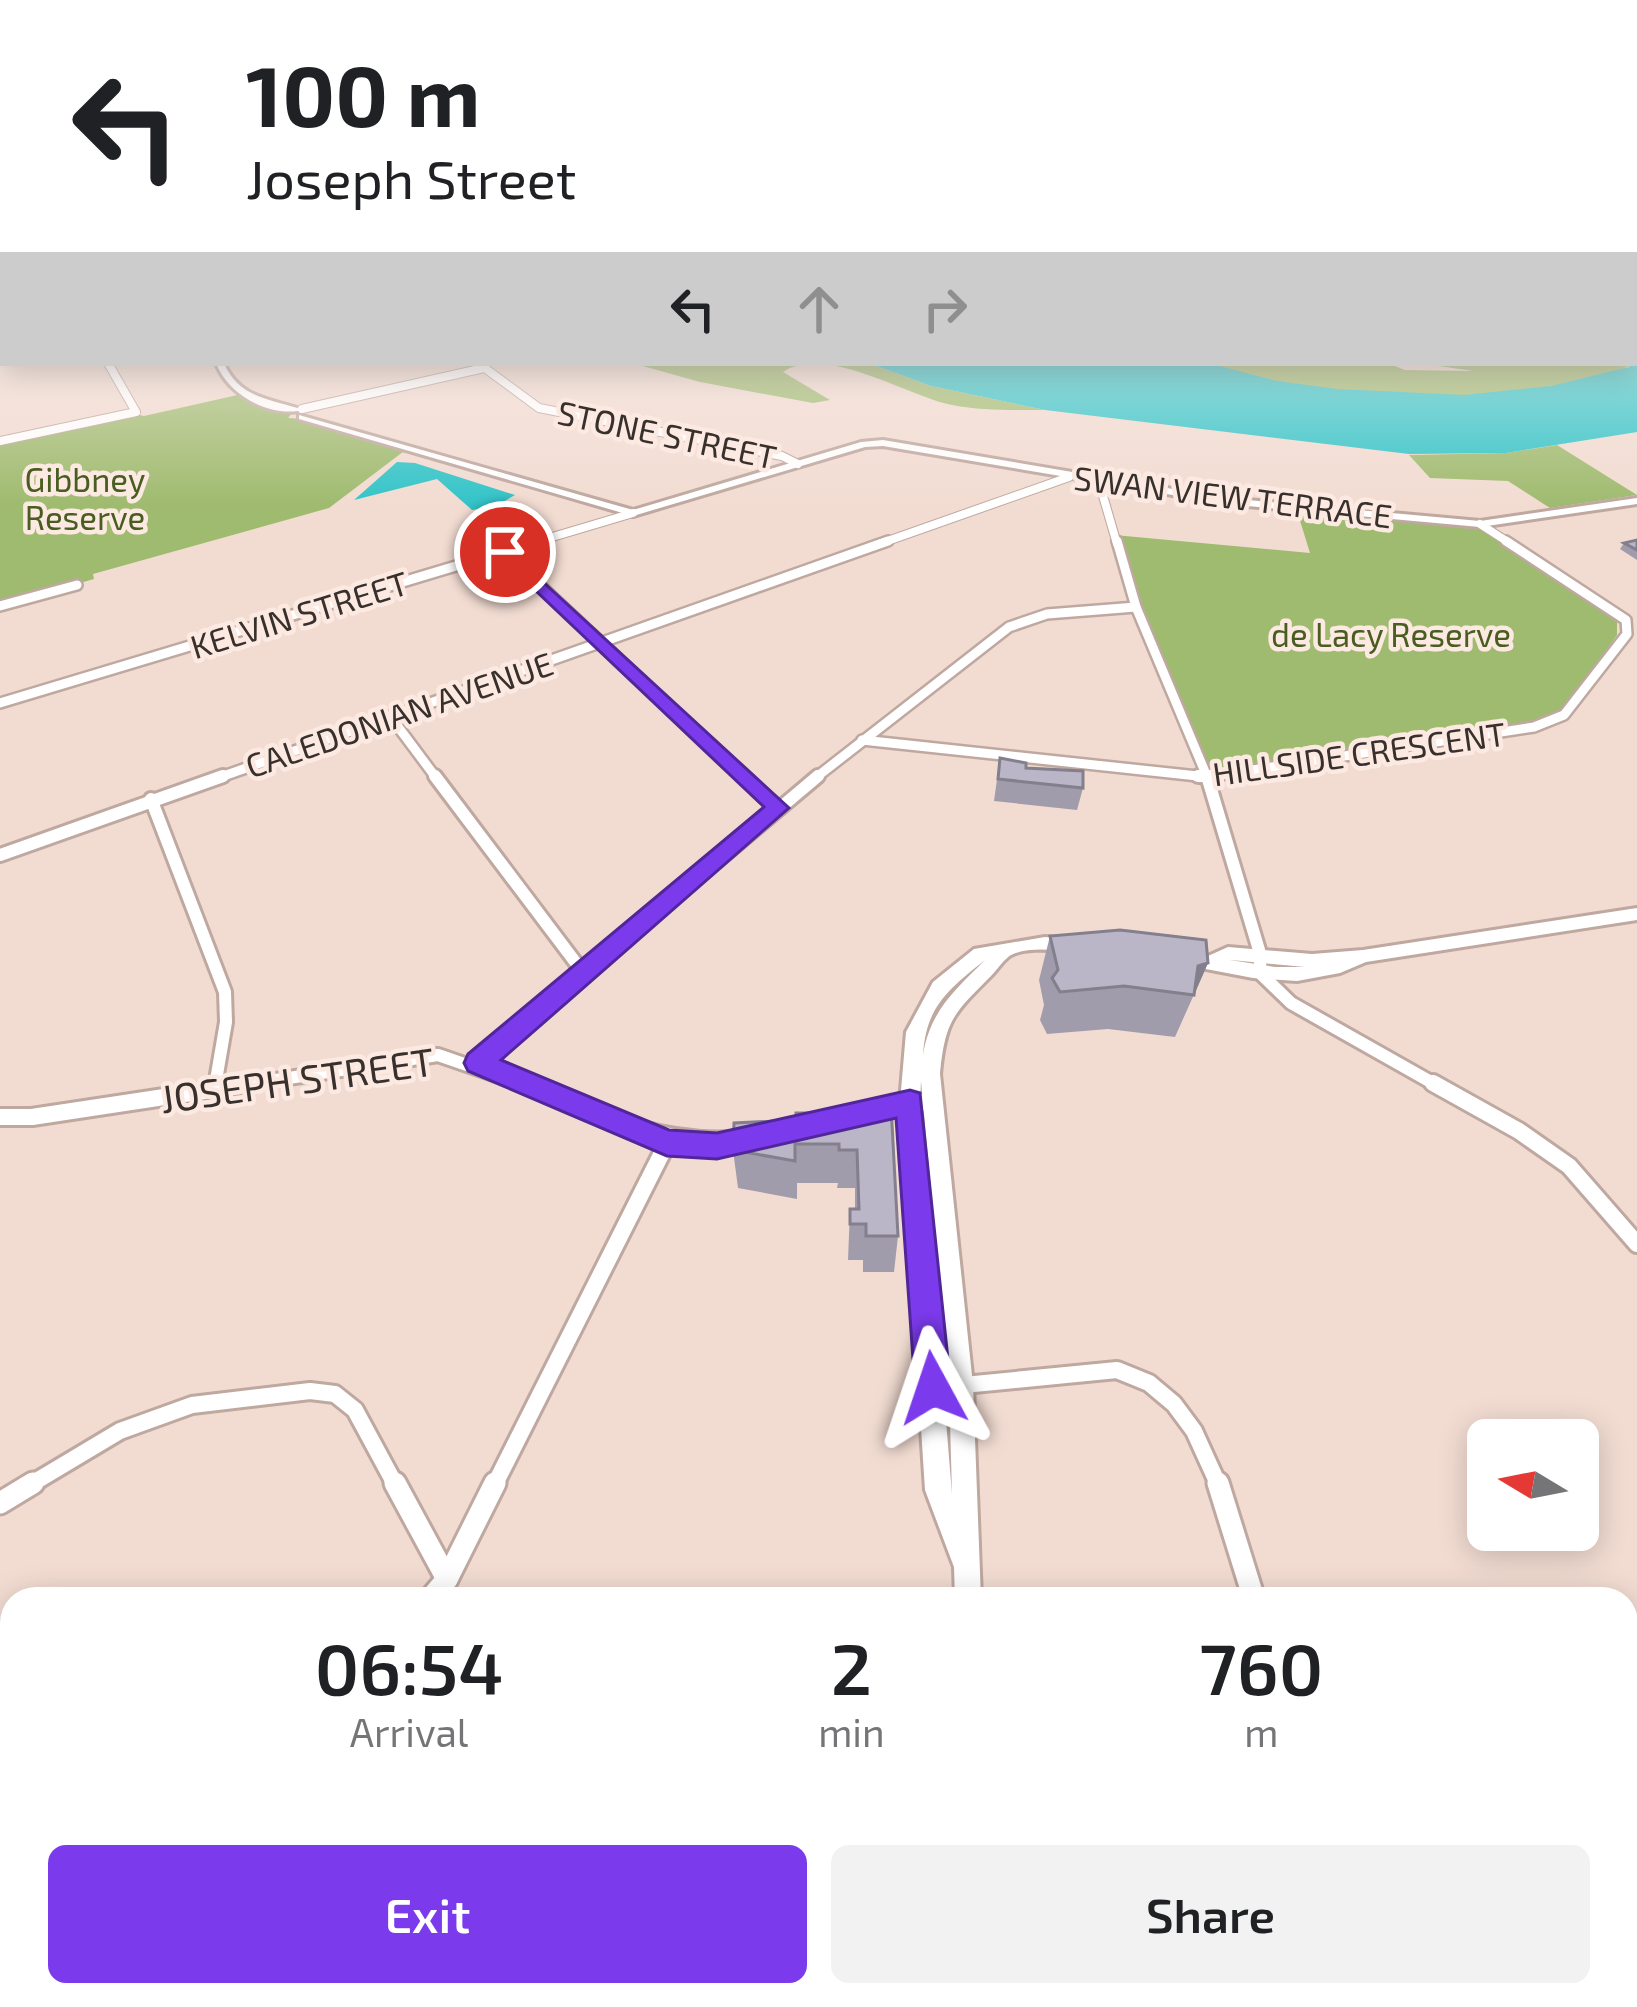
<!DOCTYPE html>
<style>
body{margin:0;font-family:"Exo 2",sans-serif;background:#f2f2f2;color:#202124;height:100vh;display:flex;flex-direction:column;font-size:45px;white-space:nowrap}
*{box-sizing:border-box;margin:0}
p{font-size:39px;color:#757577}
.icon{flex:none;width:66px;height:66px;fill:none;stroke:currentColor;stroke-width:2;stroke-linecap:round;stroke-linejoin:round}
.map{position:relative;flex:1;overflow:hidden}
.drawer{position:absolute;left:0px;top:1587px;width:1638px;height:420px;display:flex;flex-direction:column;background:#fff;border-radius:36px 36px 0 0;box-shadow:0 6px 30px #0003}
.drawer>*{flex:none}
.top-card{position:absolute;left:0px;top:0px;width:1638px;height:366px;box-shadow:0 6px 30px #0003;background:#fff;color:#202124;overflow:hidden}
.needle{width:78px;rotate:280deg}
.buttons{position:absolute;left:1467px;top:1419px;display:grid;gap:24px}
.buttons a{display:grid;place-items:center;width:132px;height:132px;border-radius:18px;background:#fff;box-shadow:0 6px 30px #0003;font-size:60px}
.pin{position:absolute;display:grid;place-items:center;width:102px;height:102px;color:#fff;margin:-51px;border:6px solid #fff;border-radius:50%;box-shadow:0 3px 12px #0007}
.me{position:absolute;width:132px;margin:-66px;rotate:355deg;stroke-linejoin:round;filter:drop-shadow(0 0 9px #0008)}
.turn{display:flex;align-items:center;gap:42px;height:252px;padding:0 48px;font-size:54px}
.turn .icon{width:156px;height:156px;stroke-width:2.5}
.turn b{display:block;font-size:84px;line-height:102px}
.lanes{display:flex;align-items:center;height:114px;padding:0 48px;background:#0003;justify-content:center;gap:60px;direction:ltr}
.lanes .off{opacity:.35}
.eta{display:flex;justify-content:space-evenly;align-items:center;height:204px;text-align:center}
.eta b{font-size:72px;font-weight:600;line-height:84px}
.cta{display:flex;gap:24px;margin-top:auto;padding:24px 48px}
.cta a{flex:1;height:138px;border-radius:18px;background:#7c3aed;color:#fff;font-size:48px;font-weight:600;line-height:138px;text-align:center}
.cta a+a{background:#f2f2f2;color:#202124}
.map>svg:first-child{display:block}
</style>
<div class="map">
<svg width="1637" height="2007" viewBox="0 0 1637 2007">
<rect width="100%" height="100%" fill="#f2dcd2"/>
<g fill="#9fbb6f">
<path d="M632 363H868L931 386 1045 410C1013 410 983 411 952 405 909 397 824 343 783 372L830 400 813 403 700 382Z"/>
<path d="M1208 363H1387L1405 370 1473 371 1439 366 1635 363C1549 411 1297 401 1208 363Z"/>
<polygon points="242,394 294,411 288,418 323,420 412,445 329,508 93,574 94,579 0,606 0,440 129,412 144,416"/>
<polygon points="1557,445 1637,495 1550,508 1508,481 1430,478 1409,455 1506,453"/>
<polygon points="1297,511 1478,527 1617,622 1617,635 1562,713 1550,721 1207,777 1136,607 1114,535 1310,553"/>
</g>
<g fill="#32c4c8">
<polygon points="1637,358 1637,432 1506,453 1409,454 1045,410 931,386 868,363 1208,363 1277,381 1337,389 1464,395 1551,386 1629,367"/>
<polygon points="397,462 415,463 515,495 496,506 472,510 437,479 354,500"/>
</g>
<g fill="none" stroke-linecap="round" stroke-linejoin="round">
<defs>
<g id="minor-far4">
<polyline points="478,363 539,408 782,456 798,464"/>
<polyline points="302,409 484,368"/>
<polyline points="0,441 136,412 108,363"/>
<polyline points="1099,482 1117,544"/>
<polyline points="1480,524 1511,544"/>
<polyline points="529,544 633,513"/>
<polyline points="879,544 1069,477"/>
</g>
<g id="minor-far3">
<polyline points="1117,541 1136,607 1208,779"/>
<polyline points="505,552 746,779"/>
<polyline points="0,606 77,585"/>
<polyline points="0,703 539,541"/>
<polyline points="390,716 437,779"/>
<polyline points="862,740 1207,777 1534,727 1564,715 1627,634 1626,620 1506,541"/>
<polyline points="215,779 888,541"/>
<polyline points="814,779 1009,627 1047,614 1136,607"/>
</g>
<g id="minor-far2">
<polyline points="435,776 582,971"/>
<polyline points="743,776 777,808"/>
<polyline points="1198,776 1213,776"/>
<polyline points="1207,776 1259,950 1261,974 1291,1003 1438,1086"/>
<polyline points="151,799 225,992 226,1022 215,1086"/>
<polyline points="0,855 223,776"/>
<polyline points="478,1063 818,776"/>
<polyline points="237,1086 438,1055 528,1086"/>
</g>
<g id="minor-far1">
<path d="M522 1083C596 1116 663 1148 746 1139"/>
<polyline points="1433,1083 1519,1131 1569,1166 1637,1244"/>
<polyline points="873,1110 933,1101"/>
<polyline points="0,1117 32,1117 257,1083"/>
<polyline points="933,1388 1117,1370 1149,1383 1174,1404 1194,1431 1219,1486"/>
<polyline points="28,1486 120,1431 192,1405 310,1391 335,1394 355,1410 396,1486"/>
<polyline points="494,1486 667,1143"/>
</g>
<g id="minor">
<polyline points="395,1483 447,1579"/>
<polyline points="1218,1483 1254,1599"/>
<polyline points="0,1503 33,1483"/>
<polyline points="430,1599 447,1579 495,1483"/>
<polyline points="0,1974 12,1964"/>
<polyline points="1361,1995 1364,2007"/>
</g>
<g id="tertiary">
<path d="M216 363H224C239 399 272 399 303 410 270 418 228 395 216 363Z"/>
<polygon points="299,415 633,510 861,442 883,440 1226,498 1480,521 1637,498 1637,504 1480,527 1226,504 883,446 865,447 633,516 299,419"/>
<path d="M1637 908V920L1366 962 1340 973 1297 981 1253 978 1185 965 1176 959 1185 953 1208 956 1228 947 1312 954 1363 950ZM1230 960H1231L1305 967H1275Z"/>
<path d="M1045 937 1068 939 1077 945 1068 951C1051 950 1027 947 1011 955 1004 959 997 970 991 976 954 1013 945 1020 940 1074L973 1385 981 1599H955L954 1567 925 1490 900 1102 906 1032 933 982 974 949ZM985 960C955 990 930 1011 923 1055 926 1006 949 989 985 960ZM921 1081 949 1385 952 1494 920 1102Z"/>
<polygon points="956,1995 988,1995 984,2007 952,2007"/>
</g>
<rect id="primary" x="0" y="234" width="3" height="5"/>
</defs>
<use href="#minor-far4" stroke="#bea8a0" stroke-width="10"/>
<use href="#minor-far3" stroke="#bea8a0" stroke-width="14"/>
<use href="#minor-far2" stroke="#bea8a0" stroke-width="18"/>
<use href="#minor-far1" stroke="#bea8a0" stroke-width="22"/>
<use href="#minor" stroke="#bea8a0" stroke-width="27"/>
<use href="#tertiary" stroke="#bea8a0" stroke-width="6"/>
<use href="#primary" stroke="#bea8a0" stroke-width="6"/>
<use href="#minor-far4" stroke="#fff" stroke-width="8"/>
<use href="#minor-far3" stroke="#fff" stroke-width="9"/>
<use href="#minor-far2" stroke="#fff" stroke-width="12"/>
<use href="#minor-far1" stroke="#fff" stroke-width="16"/>
<use href="#minor" stroke="#fff" stroke-width="21"/>
<use href="#tertiary" fill="#fff" fill-rule="evenodd"/>
<use href="#primary" fill="#fff" fill-rule="evenodd"/>
</g>
<g fill="#a19cac">
<polygon points="1637,540 1637,560 1620,549 1624,543"/>
<polygon points="1000,758 1083,788 1077,810 994,801"/>
<polygon points="1050,936 1208,963 1175,1037 1108,1029 1047,1034 1040,1020 1044,1005 1039,980"/>
<polygon points="862,1113 898,1236 894,1272 863,1272 863,1260 848,1260 850,1209 855,1209 855,1188 837,1188 838,1183 797,1183 797,1199 738,1188 733,1150 796,1120"/>
</g>
<polygon fill="#837f8c" points="1208,963 1194,995 1198,966"/>
<g fill="#bbb5c8" stroke="#837f8c" stroke-width="3">
<polygon points="1637,540 1637,550 1624,543"/>
<polygon points="1000,758 1026,763 1026,768 1083,771 1083,788 998,779"/>
<polygon points="1120,930 1206,940 1208,963 1198,966 1194,995 1124,986 1060,992 1052,978 1058,970 1050,936"/>
<polygon points="863,1105 891,1105 898,1236 866,1236 866,1224 850,1224 850,1209 859,1209 857,1150 839,1150 839,1144 795,1144 795,1161 733,1150 734,1123 796,1120 796,1113 863,1113"/>
</g>
<linearGradient id="sky" x2="0" y2="1"><stop stop-color="#5fbadb"/><stop offset="0.44" stop-color="#f9efeb"/><stop offset="1" stop-color="#f9efeb" stop-opacity="0"/></linearGradient>
<rect width="1637" height="506" fill="url(#sky)"/>
<polygon fill="#7c3aed" stroke="#51269a" stroke-width="3" points="505,547 789,808 501,1060 669,1130 717,1133 910,1090 920,1093 951,1388 945,1400 933,1405 920,1400 915,1388 896,1118 717,1159 667,1156 468,1071 464,1063 468,1054 764,807 499,556 497,552"/>
<g text-anchor="middle" dominant-baseline="central" stroke-width="9" stroke-linejoin="round" paint-order="stroke">
<g font-size="33" fill="#38302c" stroke="#fceae2">
<text transform="translate(667 434) rotate(12)">STONE STREET</text>
<text transform="translate(1233 496) rotate(7)">SWAN VIEW TERRACE</text>
<text transform="translate(299 614) rotate(-17)">KELVIN STREET</text>
<text transform="translate(399 714) rotate(-19)">CALEDONIAN AVENUE</text>
<text transform="translate(1359 753) rotate(-8)">HILLSIDE CRESCENT</text>
</g>
<g font-size="33" fill="#495d21" stroke="#fceae2">
<text x="85" y="479">Gibbney<tspan x="85" dy="38">Reserve</tspan></text>
<text x="1391" y="634">de Lacy Reserve</text>
</g>
<g font-size="39" fill="#38302c" stroke="#fceae2">
<text transform="translate(297 1079) rotate(-8)">JOSEPH STREET</text>
</g>
</g>
</svg>
<div class="buttons">
<a><svg class="needle" viewBox="-14 -14 28 28"><path d="M0-13l5 13h-10z" fill="#e53935"/><path d="M0 13l5-13h-10z" fill="#757577"/></svg></a>
</div>
<div class="pin" style="left:505px;top:552px;background:#d93025"><svg class="icon" aria-label="arrive" viewBox="0 0 24 24"><path d="M6 21V4h12l-3 4 3 4H6"/></svg></div>
<svg class="me" style="left:933px;top:1388px" viewBox="-20 -20 40 40"><path d="M0-17L14 15 0 8-14 15z" fill="#7c3aed" stroke="#fff" stroke-width="4"/></svg>
<div class="top-card">
<div class="turn"><svg class="icon" aria-label="left" viewBox="0 0 24 24"><path d="M17 20v-9H6M10 6l-5 5 5 5"/></svg><div><b>100 m</b>Joseph Street</div></div>
<div class="lanes"><svg class="icon" aria-label="left" viewBox="0 0 24 24"><path d="M17 20v-9H6M10 6l-5 5 5 5"/></svg><svg class="icon off" aria-label="ahead" viewBox="0 0 24 24"><path d="M12 20V5M6 11l6-6 6 6"/></svg><svg class="icon off" aria-label="right" viewBox="0 0 24 24"><path d="M7 20v-9h11M14 6l5 5-5 5"/></svg></div>
</div>
<section class="drawer">
<div class="eta">
<div><b>06:54</b><p>Arrival</p></div>
<div><b>2</b><p>min</p></div>
<div><b>760</b><p>m</p></div>
</div>
<div class="cta"><a>Exit</a><a>Share</a></div>
</section>
</div>
